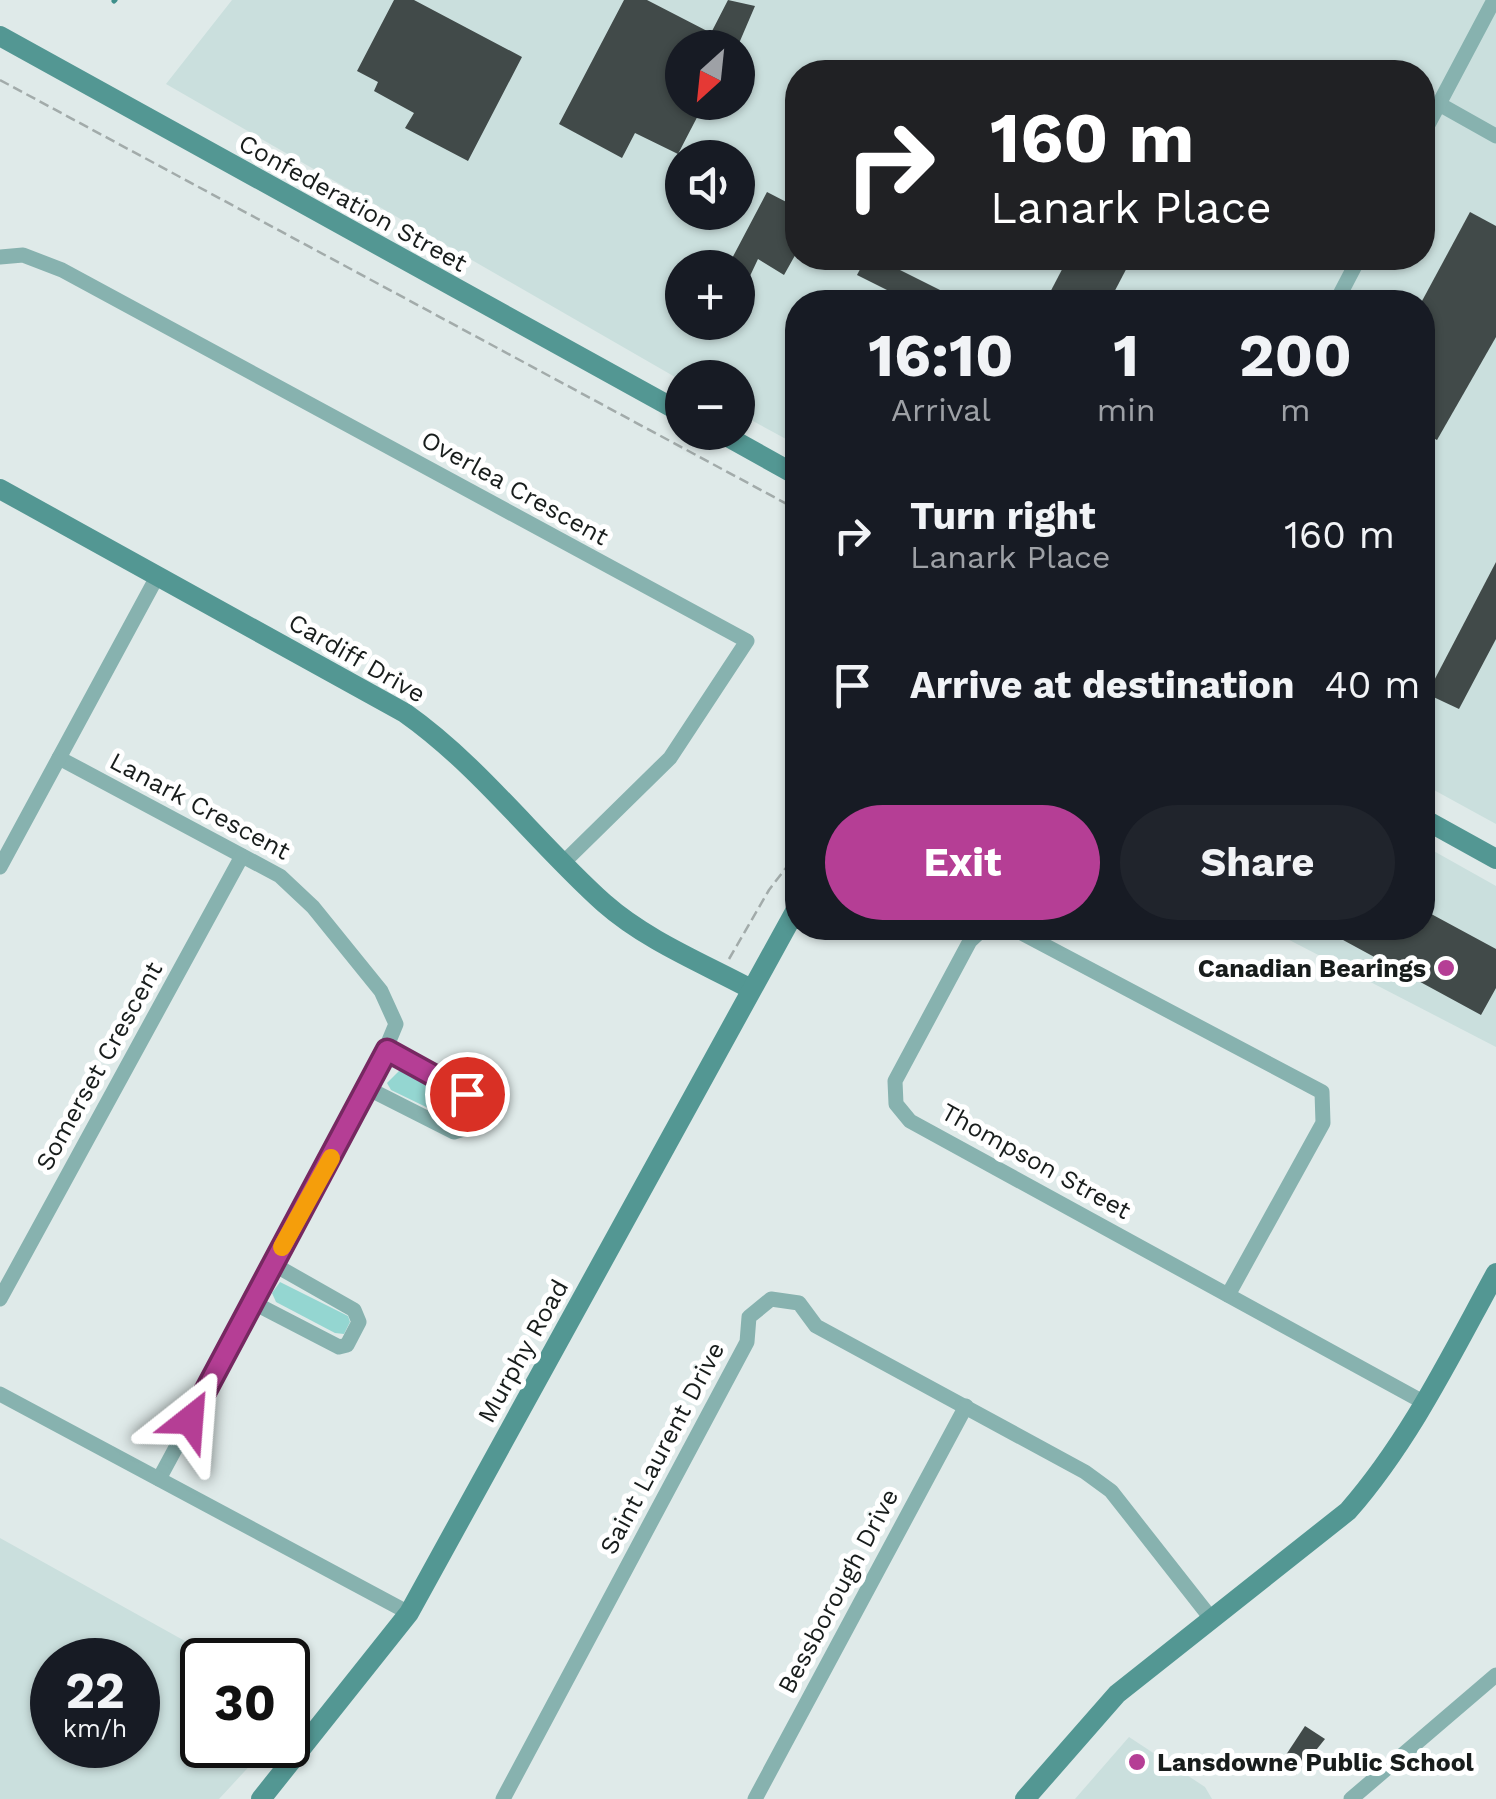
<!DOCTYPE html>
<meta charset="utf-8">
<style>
body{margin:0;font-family:"Work Sans",sans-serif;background:#20242c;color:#f1f3f6;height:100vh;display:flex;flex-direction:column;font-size:38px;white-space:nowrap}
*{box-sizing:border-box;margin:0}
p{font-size:32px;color:#9ea1a6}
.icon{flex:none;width:55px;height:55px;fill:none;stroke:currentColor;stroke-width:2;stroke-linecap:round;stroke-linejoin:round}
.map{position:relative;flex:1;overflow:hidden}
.sheet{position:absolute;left:785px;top:290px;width:650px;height:650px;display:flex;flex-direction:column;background:#171b24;border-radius:40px;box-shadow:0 2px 8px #0004}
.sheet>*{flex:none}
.guide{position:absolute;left:785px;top:60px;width:650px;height:210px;border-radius:40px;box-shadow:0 2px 8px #0004;background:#202124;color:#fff;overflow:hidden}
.needle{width:65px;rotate:207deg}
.buttons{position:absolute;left:665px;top:30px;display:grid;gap:20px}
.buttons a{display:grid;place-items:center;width:90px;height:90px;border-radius:50%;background:#171b24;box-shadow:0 2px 8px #0004;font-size:50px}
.speed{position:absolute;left:30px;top:1638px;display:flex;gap:20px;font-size:50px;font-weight:700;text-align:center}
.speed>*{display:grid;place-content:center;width:130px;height:130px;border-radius:50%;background:#171b24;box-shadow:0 2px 8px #0004;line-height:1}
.speed small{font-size:25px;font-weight:400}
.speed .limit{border:5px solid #111;border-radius:15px;background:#fff;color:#111}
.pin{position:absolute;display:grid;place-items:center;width:85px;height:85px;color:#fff;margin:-42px;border:5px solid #fff;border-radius:50%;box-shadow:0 2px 10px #0007}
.me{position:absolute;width:110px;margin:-55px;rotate:28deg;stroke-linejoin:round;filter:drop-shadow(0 0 8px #0008)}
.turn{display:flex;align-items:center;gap:35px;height:210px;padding:0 40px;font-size:45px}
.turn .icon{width:130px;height:130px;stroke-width:2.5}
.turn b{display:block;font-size:70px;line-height:85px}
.eta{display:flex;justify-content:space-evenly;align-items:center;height:170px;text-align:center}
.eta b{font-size:60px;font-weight:700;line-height:70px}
.action{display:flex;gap:20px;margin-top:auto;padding:20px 40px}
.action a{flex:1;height:115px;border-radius:60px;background:#b53e95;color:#fff;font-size:40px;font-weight:700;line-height:115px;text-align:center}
.action a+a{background:#20242c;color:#f1f3f6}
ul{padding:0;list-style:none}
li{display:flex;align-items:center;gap:30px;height:150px;padding:0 40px}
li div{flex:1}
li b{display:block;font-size:38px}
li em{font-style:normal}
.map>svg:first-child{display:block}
</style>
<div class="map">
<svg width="1496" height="1799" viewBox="0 0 1496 1799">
<rect width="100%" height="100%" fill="#dfeae9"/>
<g fill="#cadfdd" fill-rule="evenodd">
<path d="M232 0H1496V824L1423 784 1422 302H798L797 445 738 413V378L682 381 166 84ZM682 48H738V102H682ZM798 72H1422V258H798ZM682 158H738V212H682ZM682 268H738V322H682Z"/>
<polygon points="1423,845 1496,886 1496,1047 1266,928 1422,928"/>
<path d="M0 1538 219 1660H202V1745H269L219 1799H0ZM52 1660H138V1745H52Z"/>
<polygon points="1129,1737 1205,1787 1212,1799 1075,1799"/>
</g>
<g fill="#94d6d1">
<polygon points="400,1070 464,1105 459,1123 391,1090 387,1083"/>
<polygon points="280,1282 348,1316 350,1322 344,1334 335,1333 276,1302 272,1293"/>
</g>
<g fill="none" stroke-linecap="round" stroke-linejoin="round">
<polyline stroke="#3e8f8a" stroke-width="5" points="114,1 115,0"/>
</g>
<g fill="#414a49">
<polygon points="394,0 414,0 522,57 468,161 405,128 414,113 374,91 378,82 357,71"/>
<polygon points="624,0 647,0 711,33 728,0 755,6 737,48 682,48 682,102 705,102 678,154 635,133 622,158 559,124"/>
<polygon points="767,192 798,208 798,250 784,275 758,259 750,276 728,266"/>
<polygon points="1470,212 1496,226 1496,337 1437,440 1422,432 1422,301"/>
<polygon points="866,258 876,258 942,291 936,302 911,302 857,275"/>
<polygon points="1068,258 1132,258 1109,302 1045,302"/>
<polygon points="1496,562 1496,639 1459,709 1427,694"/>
<polygon points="1422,909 1496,949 1496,988 1481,1015 1321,928 1422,928"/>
<polygon points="1305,1726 1325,1739 1296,1775 1280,1764"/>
</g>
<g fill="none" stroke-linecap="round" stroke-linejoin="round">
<g stroke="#a2abaa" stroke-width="2.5" stroke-dasharray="10 5" stroke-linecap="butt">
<polyline points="0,80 798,510"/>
<polyline points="729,959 769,890 798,852"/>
</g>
<g stroke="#87b2af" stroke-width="15">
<polyline points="1439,104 1496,136"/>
<polyline points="1422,136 1494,0"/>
<polyline points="0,257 23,255 62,270 747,641 670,758 564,862"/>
<polyline points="1336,302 1359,258"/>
<polyline points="59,758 280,876 313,907 381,991 396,1024 369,1089 159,1479"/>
<polyline points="0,867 158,575"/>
<polyline points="984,928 970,941 895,1081 896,1104 910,1121 1425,1403"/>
<polyline points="1012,928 1322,1092 1323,1123 1228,1295"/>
<polyline points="369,1089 454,1132 467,1128 477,1106 467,1094 387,1050"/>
<polyline points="0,1299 242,856"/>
<polyline points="252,1302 339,1347 347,1345 359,1322 354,1310 273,1264"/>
<polyline points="0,1394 409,1613"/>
<polyline points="503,1799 747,1342 749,1317 771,1299 799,1303 816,1326 1085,1472 1111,1491 1210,1617"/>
<polyline points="755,1799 966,1406"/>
<polyline points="1351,1799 1496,1675"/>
</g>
<g stroke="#539793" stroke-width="20">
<polyline points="0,36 682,413"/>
<polyline points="719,432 798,476"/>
<path d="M0 489 405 713C480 766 536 842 604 903 646 940 700 962 749 988"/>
<polyline points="1422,818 1496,859"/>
<polyline points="261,1799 409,1613 798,906"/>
<path d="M1025 1799 1117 1694 1348 1511C1410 1440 1451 1355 1496 1273"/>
</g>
</g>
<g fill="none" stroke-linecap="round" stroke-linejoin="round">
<defs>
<polyline id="route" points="190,1420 387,1050 467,1094"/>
</defs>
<use href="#route" stroke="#762861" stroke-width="25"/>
<use href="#route" stroke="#b53e95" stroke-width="18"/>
<polyline stroke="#f59e0b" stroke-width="18" points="282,1247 331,1158"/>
</g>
<g fill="#b53e95" stroke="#fff" stroke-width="4">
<circle cx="1446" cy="968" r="10"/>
<circle cx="1137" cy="1762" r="10"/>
</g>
<g text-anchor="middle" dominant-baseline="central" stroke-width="10" stroke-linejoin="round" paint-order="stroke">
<g font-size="25" fill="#181d1c" stroke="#fff">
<text transform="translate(353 203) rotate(29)">Confederation Street</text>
<text transform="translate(515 488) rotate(29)">Overlea Crescent</text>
<text transform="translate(357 658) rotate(30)">Cardiff Drive</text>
<text transform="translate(200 806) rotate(28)">Lanark Crescent</text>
<text transform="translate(99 1066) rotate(-61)">Somerset Crescent</text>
<text transform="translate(1036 1161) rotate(29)">Thompson Street</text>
<text transform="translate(523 1351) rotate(-61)">Murphy Road</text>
<text transform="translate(662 1448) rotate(-62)">Saint Laurent Drive</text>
<text transform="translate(838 1591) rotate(-62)">Bessborough Drive</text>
</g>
<g font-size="25" font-weight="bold" fill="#181d1c" stroke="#fff" text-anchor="end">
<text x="1426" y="968">Canadian Bearings</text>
<text x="1157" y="1762" text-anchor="start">Lansdowne Public School</text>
</g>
</g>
</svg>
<div class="buttons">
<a><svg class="needle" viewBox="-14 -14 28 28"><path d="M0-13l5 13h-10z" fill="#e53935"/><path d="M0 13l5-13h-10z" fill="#9ea1a6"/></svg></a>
<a><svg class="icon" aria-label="sound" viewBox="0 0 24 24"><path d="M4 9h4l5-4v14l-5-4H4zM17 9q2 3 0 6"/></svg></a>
<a>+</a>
<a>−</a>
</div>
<div class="speed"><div>22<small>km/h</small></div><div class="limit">30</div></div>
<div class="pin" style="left:467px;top:1094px;background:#d93025"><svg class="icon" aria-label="arrive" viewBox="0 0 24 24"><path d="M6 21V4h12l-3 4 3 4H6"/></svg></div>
<svg class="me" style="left:190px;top:1420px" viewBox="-20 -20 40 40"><path d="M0-17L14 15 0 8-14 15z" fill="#b53e95" stroke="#fff" stroke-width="4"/></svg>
<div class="guide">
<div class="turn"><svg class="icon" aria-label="right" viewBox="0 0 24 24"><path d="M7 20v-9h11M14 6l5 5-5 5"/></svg><div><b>160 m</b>Lanark Place</div></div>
</div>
<section class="sheet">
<div class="eta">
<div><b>16:10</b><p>Arrival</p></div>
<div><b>1</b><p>min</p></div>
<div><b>200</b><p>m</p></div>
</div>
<ul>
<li><svg class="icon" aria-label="right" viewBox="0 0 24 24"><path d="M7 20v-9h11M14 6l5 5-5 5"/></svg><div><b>Turn right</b><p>Lanark Place</p></div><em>160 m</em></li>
<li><svg class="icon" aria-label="arrive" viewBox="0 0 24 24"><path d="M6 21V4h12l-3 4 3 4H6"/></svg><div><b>Arrive at destination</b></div><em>40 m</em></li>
</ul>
<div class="action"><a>Exit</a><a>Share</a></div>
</section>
</div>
